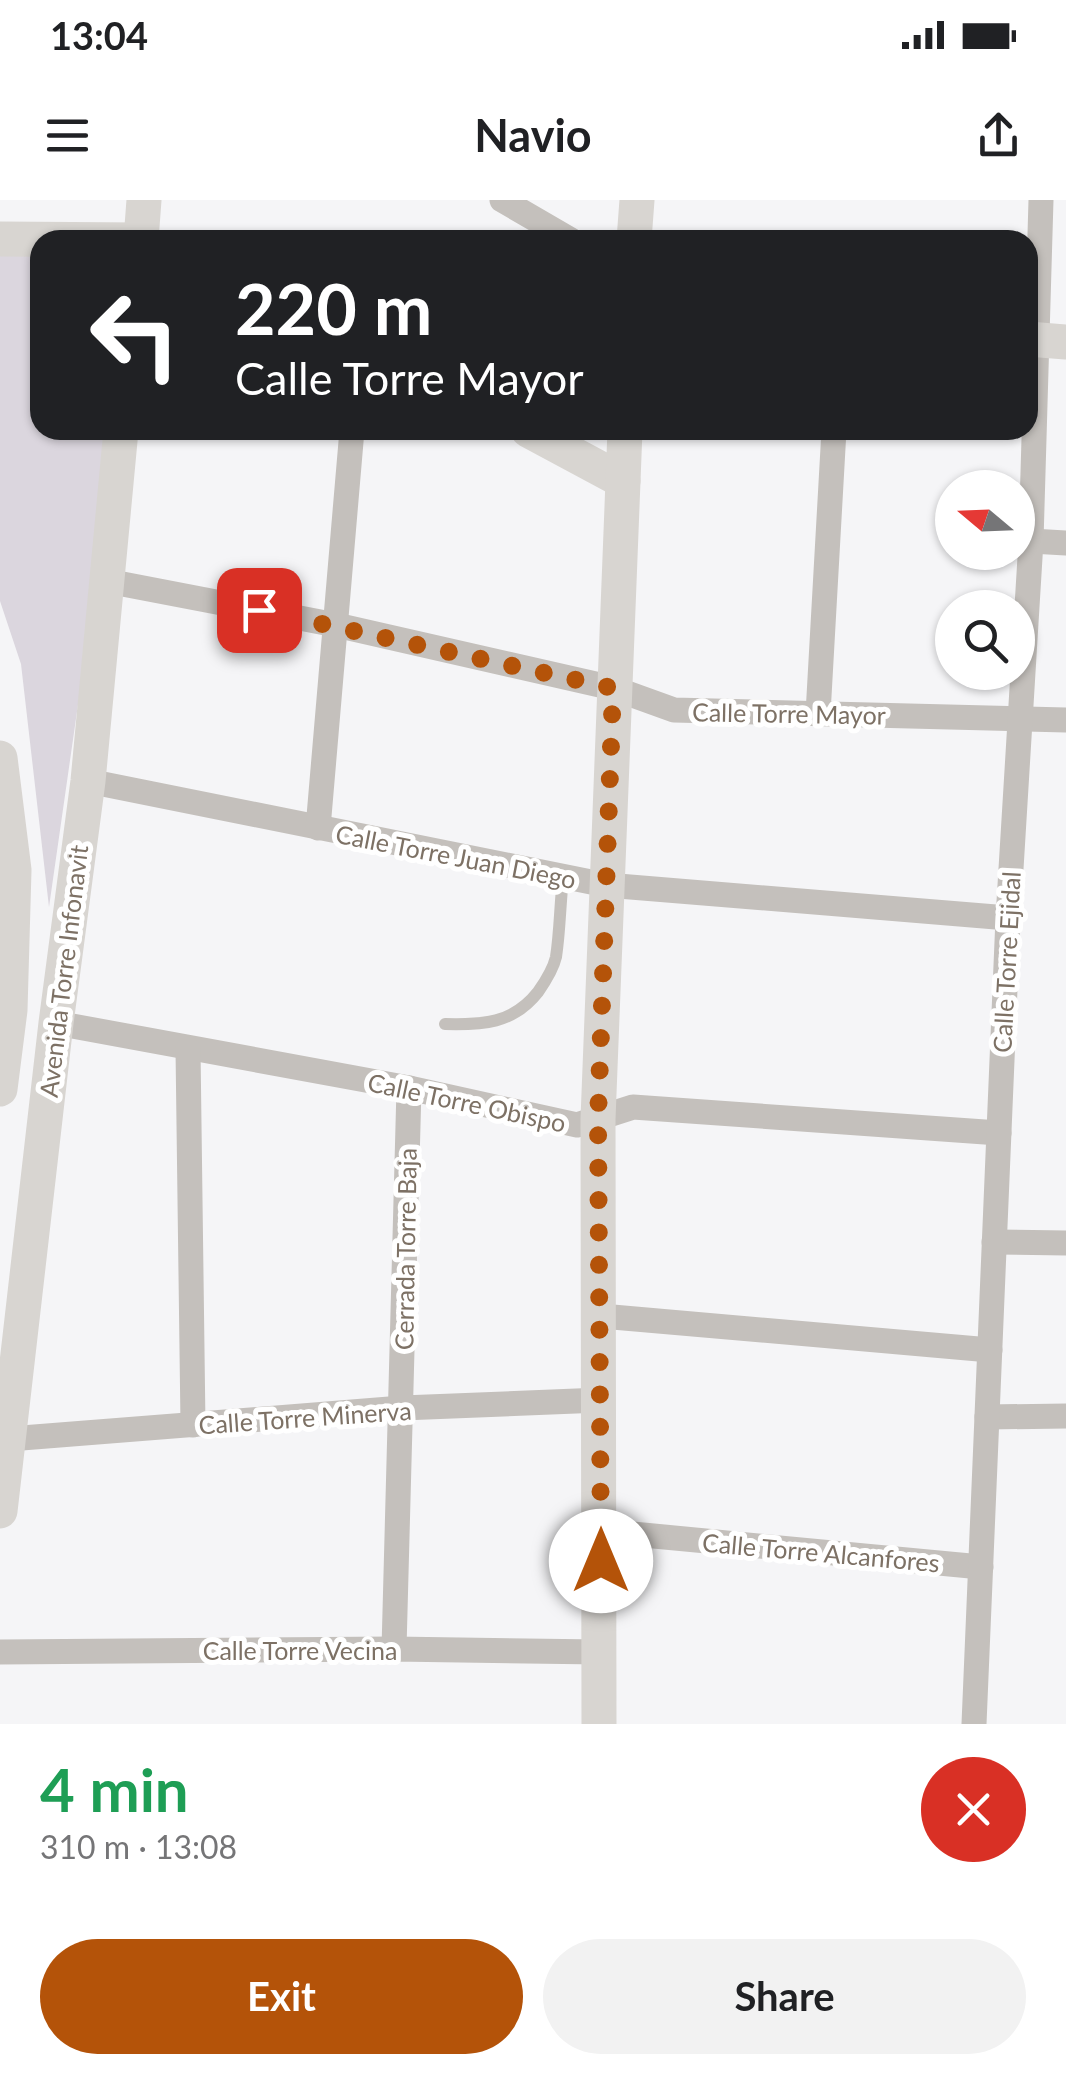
<!DOCTYPE html>
<meta charset="utf-8">
<style>
body{margin:0;font-family:Lato,sans-serif;background:#f2f2f2;color:#202124;height:100vh;display:flex;flex-direction:column;font-size:38px;white-space:nowrap}
*{box-sizing:border-box;margin:0}
p{font-size:32px;color:#757577}
.icon{flex:none;width:55px;height:55px;fill:none;stroke:currentColor;stroke-width:2;stroke-linecap:round;stroke-linejoin:round}
.map{position:relative;height:1524px;overflow:hidden}
.sheet{display:flex;flex-direction:column;background:#fff;flex:1}
.sheet>*{flex:none}
.hud{position:absolute;left:30px;top:30px;width:1008px;height:210px;border-radius:30px;box-shadow:0 2px 8px #0004;background:#202124;color:#fff;overflow:hidden}
.needle{width:65px;rotate:289deg}
.tools{position:absolute;left:935px;top:270px;display:grid;gap:20px}
.tools a{display:grid;place-items:center;width:100px;height:100px;border-radius:50%;background:#fff;box-shadow:0 2px 8px #0004;font-size:50px}
.pin{position:absolute;display:grid;place-items:center;width:85px;height:85px;color:#fff;margin:-42px;border-radius:20px;box-shadow:0 5px 15px #0006}
.me{position:absolute;width:110px;margin:-55px;rotate:0deg;stroke-linejoin:round;filter:drop-shadow(0 0 8px #0008)}
.turn{display:flex;align-items:center;gap:35px;height:210px;padding:0 40px;font-size:45px}
.turn .icon{width:130px;height:130px;stroke-width:2.5}
.turn b{display:block;font-size:70px;line-height:85px}
.round{display:grid;place-items:center;flex:none;width:105px;height:105px;border-radius:52px;background:#f2f2f2}
.overview{display:flex;align-items:center;justify-content:space-between;height:170px;padding:0 40px}
h1{font-size:60px;font-weight:700;line-height:75px;color:#1e9e55}
.button{display:flex;gap:20px;margin-top:auto;padding:20px 40px}
.button a{flex:1;height:115px;border-radius:60px;background:#b45309;color:#fff;font-size:40px;font-weight:700;line-height:115px;text-align:center}
.button a+a{background:#f2f2f2;color:#202124}
.status{display:flex;justify-content:space-between;align-items:center;height:70px;padding:0 50px;background:#fff;direction:ltr}
.status svg{height:28px;fill:currentColor}
header{display:flex;justify-content:space-between;align-items:center;height:130px;padding:0 40px;background:#fff;font-size:45px;font-weight:700}
.map>svg:first-child{display:block}
</style>
<div class="status"><b>13:04</b><svg viewBox="0 0 49 12"><path d="M0 12V9h3v3zM5 12V6h3v6zM10 12V3h3v9zM15 12V0h3v12zM26 1h20v11H26zM47 4h2v5h-2z"/></svg></div>
<header><svg class="icon" aria-label="menu" viewBox="0 0 24 24"><path d="M4 6h16M4 12h16M4 18h16"/></svg>Navio<svg class="icon" aria-label="share" viewBox="0 0 24 24"><path d="M12 15V3M7 8l5-5 5 5M5 13v7h14v-7"/></svg></header>
<div class="map">
<svg width="1066" height="1524" viewBox="0 0 1066 1524">
<rect width="100%" height="100%" fill="#f5f5f7"/>
<polygon fill="#dbd6de" points="0,50 40,51 40,230 112,230 91,414 49,707 21,464 0,401"/>
<g fill="none" stroke-linecap="round" stroke-linejoin="round">
<path stroke="#c4c0bc" stroke-width="12" d="M445 824C482 825 513 824 538 792 545 782 553 770 556 757 560 731 560 704 563 678"/>
<g stroke="#c4c0bc" stroke-width="25">
<polyline points="502,0 571,40"/>
<polyline points="1031,341 1066,343"/>
<polyline points="107,381 336,425 613,488 674,510 1066,520"/>
<polyline points="818,514 834,230"/>
<polyline points="88,581 606,685 1008,718"/>
<polyline points="318,628 352,230"/>
<polyline points="56,823 409,888 577,925 633,907 999,933"/>
<polyline points="188,849 193,1225"/>
<polyline points="994,1042 1066,1043"/>
<polyline points="601,1116 990,1150"/>
<polyline points="987,1217 1066,1216"/>
<polyline points="9,1239 402,1208 601,1200"/>
<polyline points="601,1331 981,1367"/>
<polyline points="394,1449 409,888"/>
<polyline points="0,1452 394,1449 600,1452"/>
<polyline points="974,1524 1008,718 1031,341 1041,0"/>
</g>
<g stroke="#d8d5d1" stroke-width="35">
<polyline points="0,39 144,40"/>
<polyline points="141,40 144,0"/>
<polyline points="634,40 637,0"/>
<polyline points="1028,139 1066,142"/>
<polyline points="528,230 623,281"/>
<polyline points="0,558 14,670 10,810 0,889"/>
<polyline points="0,1311 56,823 88,581 121,230"/>
<polyline points="599,1524 598,919 625,230"/>
</g>
</g>
<g fill="none" stroke-linecap="round" stroke-linejoin="round">
<polyline stroke="#b45309" stroke-width="18" stroke-dasharray="0 32.4" points="259,410 613,488 598,919 601,1361"/>
</g>
<g text-anchor="middle" dominant-baseline="central" stroke-width="10" stroke-linejoin="round" paint-order="stroke">
<g font-size="25" fill="#7d7165" stroke="#fff">
<text transform="translate(789 513) rotate(1)">Calle Torre Mayor</text>
<text transform="translate(456 656) rotate(11)">Calle Torre Juan Diego</text>
<text transform="translate(1006 762) rotate(-87)">Calle Torre Ejidal</text>
<text transform="translate(63 771) rotate(-83)">Avenida Torre Infonavit</text>
<text transform="translate(467 902) rotate(12)">Calle Torre Obispo</text>
<text transform="translate(405 1049) rotate(-89)">Cerrada Torre Baja</text>
<text transform="translate(305 1217) rotate(-4)">Calle Torre Minerva</text>
<text transform="translate(821 1352) rotate(5)">Calle Torre Alcanfores</text>
<text x="300" y="1450">Calle Torre Vecina</text>
</g>
</g>
</svg>
<div class="tools">
<a><svg class="needle" viewBox="-14 -14 28 28"><path d="M0-13l5 13h-10z" fill="#e53935"/><path d="M0 13l5-13h-10z" fill="#757577"/></svg></a>
<a><svg class="icon" aria-label="search" viewBox="0 0 24 24"><circle cx="10" cy="10" r="6"/><path d="M15 15l6 6"/></svg></a>
</div>
<div class="pin" style="left:259px;top:410px;background:#d93025"><svg class="icon" aria-label="arrive" viewBox="0 0 24 24"><path d="M6 21V4h12l-3 4 3 4H6"/></svg></div>
<svg class="me" style="left:601px;top:1361px" viewBox="-20 -20 40 40"><circle r="19" fill="#fff"/><path d="M0-13L10 11 0 6-10 11z" fill="#b45309"/></svg>
<div class="hud">
<div class="turn"><svg class="icon" aria-label="left" viewBox="0 0 24 24"><path d="M17 20v-9H6M10 6l-5 5 5 5"/></svg><div><b>220 m</b>Calle Torre Mayor</div></div>
</div>
</div>
<section class="sheet">
<div class="overview"><div><h1>4 min</h1><p>310 m · 13:08</p></div><a class="round" style="background:#d93025;color:#fff"><svg class="icon" aria-label="close" viewBox="0 0 24 24"><path d="M6 6l12 12M18 6L6 18"/></svg></a></div>
<div class="button"><a>Exit</a><a>Share</a></div>
</section>
